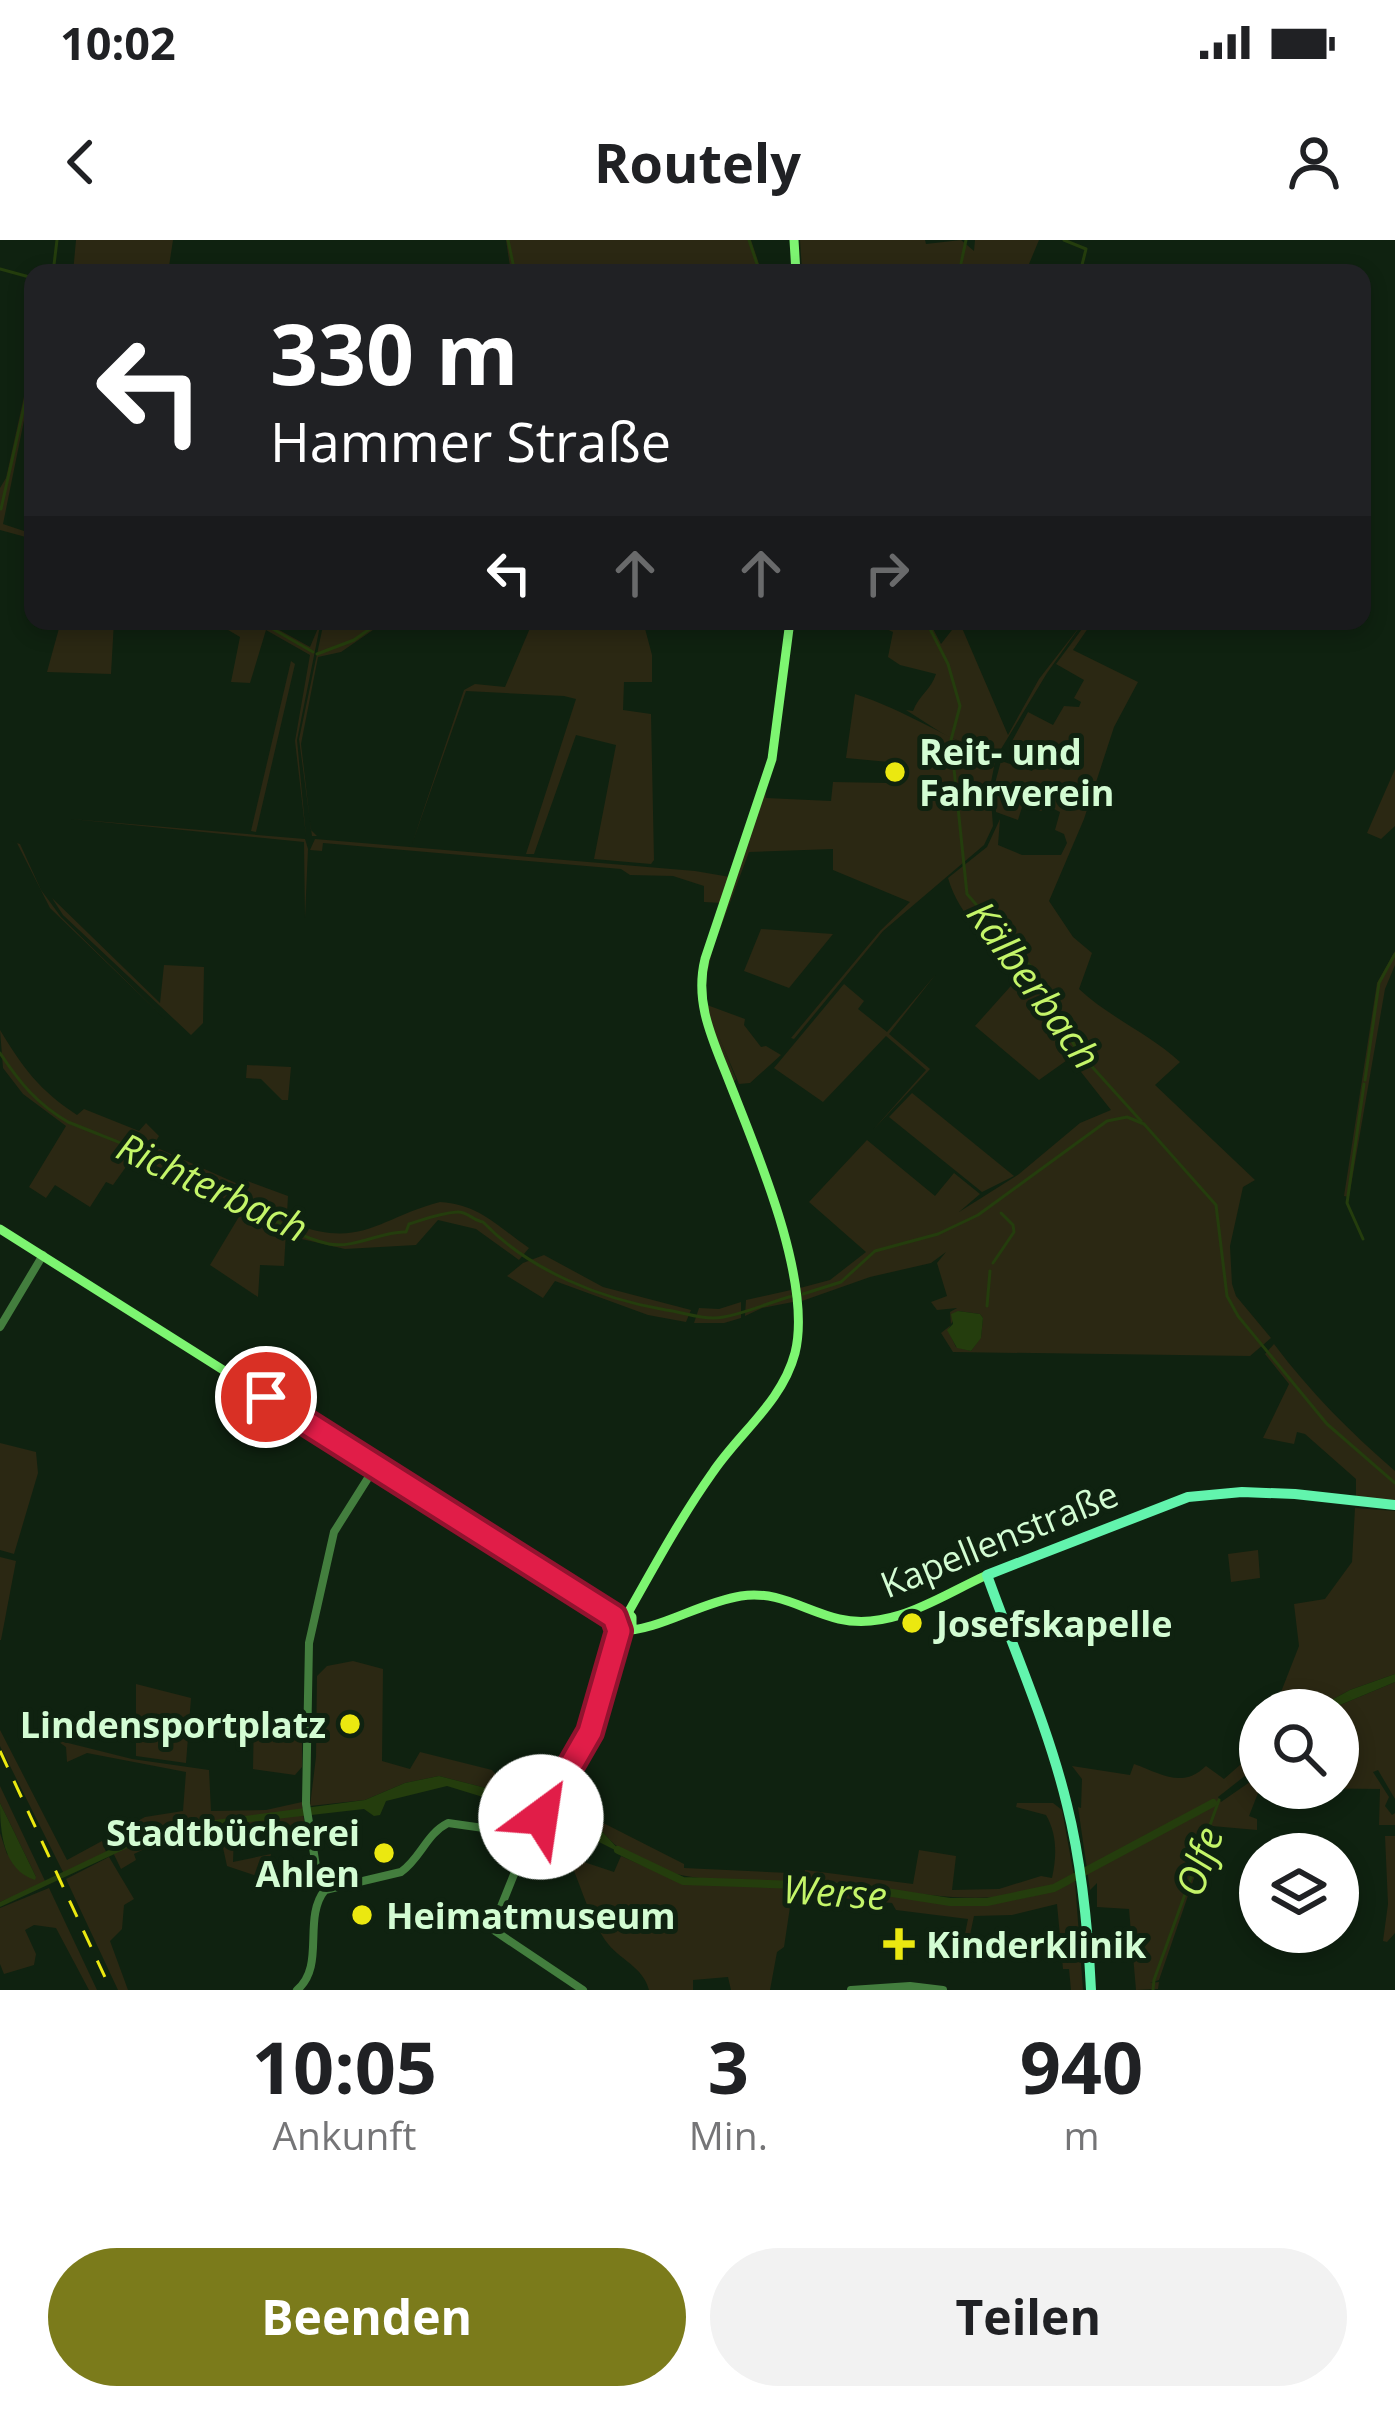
<!DOCTYPE html>
<html lang="de">
<meta charset="utf-8">
<style>
body{margin:0;font-family:"Open Sans",sans-serif;background:#f2f2f2;color:#202124;height:100vh;display:flex;flex-direction:column;font-size:45px;white-space:nowrap}
*{box-sizing:border-box;margin:0}
p{font-size:39px;color:#757577}
.icon{flex:none;width:66px;height:66px;fill:none;stroke:currentColor;stroke-width:2;stroke-linecap:round;stroke-linejoin:round}
.map{position:relative;height:1750px;overflow:hidden}
.drawer{display:flex;flex-direction:column;background:#fff;flex:1}
.drawer>*{flex:none}
.guide{position:absolute;left:24px;top:24px;width:1347px;height:366px;border-radius:24px;box-shadow:0 6px 18px #0003;background:#202124;color:#fff;overflow:hidden}
.buttons{position:absolute;left:1239px;top:1449px;display:grid;gap:24px}
.buttons a{display:grid;place-items:center;width:120px;height:120px;border-radius:50%;background:#fff;box-shadow:0 6px 18px #0003;font-size:60px}
.pin{position:absolute;display:grid;place-items:center;width:102px;height:102px;color:#fff;margin:-51px;border:6px solid #fff;border-radius:50%;box-shadow:0 3px 12px #0007}
.me{position:absolute;width:132px;margin:-66px;rotate:31deg;stroke-linejoin:round;filter:drop-shadow(0 0 9px #0008)}
.turn{display:flex;align-items:center;gap:42px;height:252px;padding:0 48px;font-size:54px}
.turn .icon{width:156px;height:156px;stroke-width:2.5}
.turn b{display:block;font-size:84px;line-height:102px}
.lanes{display:flex;align-items:center;height:114px;padding:0 48px;background:#0003;justify-content:center;gap:60px;direction:ltr}
.lanes .off{opacity:.35}
.eta{display:flex;justify-content:space-evenly;align-items:center;height:204px;text-align:center}
.eta b{font-size:72px;font-weight:700;line-height:84px}
.button{display:flex;gap:24px;margin-top:auto;padding:24px 48px}
.button a{flex:1;height:138px;border-radius:72px;background:#7b7b1b;color:#fff;font-size:48px;font-weight:700;line-height:138px;text-align:center}
.button a+a{background:#f2f2f2;color:#202124}
.status{display:flex;justify-content:space-between;align-items:center;height:84px;padding:0 60px;background:#fff;direction:ltr}
.status svg{height:33px;fill:currentColor}
header{display:flex;justify-content:space-between;align-items:center;height:156px;padding:0 48px;background:#fff;font-size:54px;font-weight:700}
.map>svg:first-child{display:block}
</style>
<div class="status"><b>10:02</b><svg viewBox="0 0 49 12"><path d="M0 12V9h3v3zM5 12V6h3v6zM10 12V3h3v9zM15 12V0h3v12zM26 1h20v11H26zM47 4h2v5h-2z"/></svg></div>
<header><svg class="icon" aria-label="back" viewBox="0 0 24 24"><path d="M15 5l-7 7 7 7"/></svg>Routely<svg class="icon" aria-label="person" viewBox="0 0 24 24"><circle cx="12" cy="8" r="4"/><path d="M4 21q1-7 8-7t8 7"/></svg></header>
<div class="map">
<svg width="1395" height="1750" viewBox="0 0 1395 1750">
<rect width="100%" height="100%" fill="#0f2210"/>
<g fill="#2b2813" fill-rule="evenodd">
<polygon points="76,0 173,0 168,33 73,33"/>
<polygon points="506,0 751,0 762,33 511,33"/>
<polygon points="800,0 925,0 926,4 961,0 974,11 975,0 1039,0 1029,24 1006,33 844,33 843,25 802,31"/>
<polygon points="33,116 33,136 3,284 33,294 33,299 0,290 0,248 6,238"/>
<polygon points="61,381 114,381 111,434 47,432"/>
<polygon points="213,381 263,381 310,407 321,381 297,500 306,596 295,501 310,415 266,390 250,443 231,442 240,397"/>
<polygon points="324,381 386,381 341,412 318,417 301,504 311,590 317,596 312,596 299,499"/>
<polygon points="533,381 643,381 652,415 652,442 624,442 623,470 651,474 654,620 651,624 594,619 616,505 576,495 534,614 526,614 576,459 564,456 466,451 412,604 464,450 475,444 505,447"/>
<path d="M869 381H929L941 404 959 381 1008 495 1039 439 1084 381 1047 433 998 514 948 497 906 470 913 471C919 455 931 450 936 434L900 425 888 417 893 392Z"/>
<path d="M1088 381H1093L1073 410 1138 442 1114 487 1084 579 1049 661 1073 697 1092 713 1079 749C1110 778 1150 794 1180 822L1155 845 1255 940 1243 947 1230 1006 1232 1044 1236 1056 1271 1098 1250 1116 953 1112 941 1093 951 1085 950 1072 957 1068 937 1070 931 1062 947 1056 937 1023 946 1012 931 1023 870 1037 802 1061 800 1048 830 1040 866 1012 809 962 867 900 935 956 954 933 980 954 959 972 1019 934 1080 883 1111 870 1070 818 1039 840 975 786 1019 737C994 706 959 677 948 638L987 607 1000 579 998 605 1022 615H1061L1067 603 1064 594 1055 590 1060 572 1048 566 1041 571 1023 564 1018 580 996 572 994 547 1001 521 1032 531 1040 517 1012 501 1028 472 1053 485 1064 466 1079 467 1081 462 1074 458 1084 440 1056 424ZM958 1071 980 1074 983 1078 981 1097 971 1111 956 1107 948 1090Z"/>
<polygon points="291,421 295,424 256,592 251,591"/>
<path d="M855 454C905 470 947 499 996 517L990 547 993 586 984 605 883 691 794 799 791 798 880 691 910 662 833 630V609L749 612 716 700 765 549 766 558 831 561 833 542 888 543 889 522 846 518Z"/>
<polygon points="1395,529 1395,586 1381,599 1367,593"/>
<polygon points="71,579 305,599 308,609 305,678 304,602"/>
<polygon points="315,599 695,631 730,637 722,663 704,662 704,646 673,636 630,635 621,629 323,603 322,611 310,610"/>
<polygon points="10,601 20,604 41,650 61,677 165,779 50,668 17,603"/>
<polygon points="52,658 160,763 164,725 204,727 203,783 191,795 63,675"/>
<polygon points="761,689 833,694 789,748 744,731"/>
<path d="M714 703 705 744 707 765 745 779 744 785 761 807 766 806 781 815 750 843 739 844 719 797 736 839 733 843C713 791 695 758 714 703Z"/>
<polygon points="1395,711 1395,725 1385,749 1349,957 1344,956 1377,743"/>
<polygon points="936,734 889,794 930,829 873,890 926,830 886,796 823,862 774,828 844,744 864,761 858,769 887,792"/>
<path d="M0 790C23 828 39 850 77 875L84 869 139 891 146 883 159 896 153 906 238 944 242 939 288 956 284 1026 260 1025 258 1057 210 1025 243 970 197 942 133 917 113 945 106 942 90 967 55 945 46 958 29 947 66 886 23 854 3 828Z"/>
<polygon points="247,825 291,827 288,860 282,860 261,839 246,838"/>
<polygon points="912,853 1014,936 982,952 889,877"/>
<path d="M440 962C479 964 498 987 529 1008L519 1020 476 989 438 980 416 1005 345 1009 293 997 294 984C362 1009 379 978 440 962Z"/>
<polygon points="544,1015 603,1047 691,1070 686,1082 648,1075 555,1041 543,1058 507,1036 523,1023"/>
<polygon points="791,1050 793,1062 762,1068 745,1076 746,1060"/>
<polygon points="741,1062 741,1078 724,1083 694,1083 699,1068 719,1069"/>
<path d="M1274 1104C1310 1152 1350 1192 1395 1231V1261L1356 1258V1239L1305 1194 1297 1192 1294 1204 1263 1198 1289 1144 1265 1114Z"/>
<polygon points="0,1203 36,1212 38,1233 14,1314 0,1310"/>
<polygon points="1355,1268 1395,1271 1395,1434 1350,1450 1313,1470 1274,1470 1299,1406 1294,1364 1325,1359 1352,1322"/>
<polygon points="1258,1310 1260,1338 1231,1342 1228,1314"/>
<polygon points="0,1317 16,1321 1,1400 0,1400"/>
<polygon points="353,1421 383,1429 382,1521 410,1529 420,1512 492,1530 501,1540 548,1557 542,1568 531,1564 532,1560 439,1536 405,1543 365,1560 310,1566 316,1517 317,1436 327,1426"/>
<polygon points="1395,1442 1395,1559 1378,1530 1373,1532 1389,1557 1385,1566 1392,1575 1395,1573 1395,1585 1379,1585 1380,1549 1294,1548 1338,1548 1338,1470 1328,1470"/>
<polygon points="136,1444 191,1458 186,1523 136,1516"/>
<polygon points="254,1475 302,1487 302,1527 295,1535 253,1529"/>
<polygon points="0,1490 67,1620 102,1601 106,1612 64,1634 0,1506"/>
<polygon points="56,1500 132,1519 209,1530 211,1571 266,1570 302,1562 305,1591 234,1593 233,1622 271,1614 266,1639 227,1626 220,1594 169,1597 134,1614 136,1620 121,1629 106,1598 145,1577 183,1571 186,1532 87,1513 67,1522 66,1507"/>
<path d="M1260 1500V1524L1218 1557 1221 1562 1260 1535V1548L1249 1576 1257 1579V1590L1212 1586 1159 1740 1150 1743 1159 1742 1158 1749 1136 1750 1129 1669 1097 1667V1643L1090 1650 1078 1567 1081 1568 1082 1539 1072 1526 1130 1535 1134 1524C1162 1534 1182 1549 1206 1526L1224 1539 1248 1518Z"/>
<polygon points="0,1546 46,1643 0,1662 0,1593 7,1614 36,1637 0,1563"/>
<path d="M558 1560 684 1624V1628L789 1633 793 1630 794 1642C725 1640 643 1647 598 1586H586L551 1572Z"/>
<path d="M1017 1563H1053L1062 1570 1074 1636C1009 1668 948 1658 879 1648 854 1644 828 1645 803 1642L805 1630 913 1644 919 1610 956 1616 952 1650 999 1649 1041 1636 1052 1638C1057 1615 1057 1594 1046 1575L1016 1567Z"/>
<polygon points="1385,1596 1395,1596 1395,1693 1387,1702 1383,1701 1388,1664"/>
<path d="M552 1598 563 1605 569 1617 614 1632 621 1616 682 1643 793 1647 784 1707 777 1712 770 1750H731L728 1737 693 1740V1750H649C643 1726 619 1720 605 1700 590 1678 582 1650 572 1626H561L541 1617Z"/>
<polygon points="109,1617 134,1659 124,1665 122,1689 110,1701 128,1750 118,1750 66,1639"/>
<path d="M1075 1641 1083 1750H1071L1069 1729H1063L1057 1664 1012 1675 974 1676 967 1709 963 1704 968 1679 896 1670 892 1663 801 1654 802 1648C827 1648 853 1647 879 1651 952 1663 1004 1673 1075 1641Z"/>
<polygon points="49,1648 97,1750 89,1750 56,1688 34,1685 25,1690 36,1714 34,1725 4,1734 0,1724 0,1668"/>
</g>
<g fill="#243d0d">
<polygon points="958,1071 980,1074 983,1078 981,1098 971,1111 957,1108 947,1090 953,1084 951,1074"/>
<polygon points="1395,1434 1395,1442 1328,1470 1313,1470 1350,1450"/>
<path d="M439 1536 533 1560 532 1564C552 1572 577 1586 597 1586L623 1614 589 1597 578 1586 447 1546 386 1561 380 1575 374 1576 364 1569 162 1592 0 1667V1662L155 1588 365 1560 405 1543Z"/>
<path d="M0 1563 36 1637 35 1640C3 1630 0 1592 0 1563Z"/>
</g>
<g fill="none" stroke-linecap="round" stroke-linejoin="round">
<g stroke="#243d0d" stroke-width="3">
<polyline points="508,0 515,33"/>
<polyline points="749,0 760,33"/>
<polyline points="1064,0 1086,9 1080,33"/>
<polyline points="0,29 33,38"/>
<polyline points="53,33 57,0"/>
<polyline points="959,33 966,0"/>
<polyline points="1,269 33,127"/>
<polyline points="259,381 313,412"/>
<polyline points="926,381 948,424 960,466 951,500 967,654 1031,727 1077,810 1141,881"/>
<polyline points="317,414 354,400 381,381"/>
<path d="M0 813C20 843 37 864 68 882 120 903 173 922 223 948 260 967 287 995 329 1004 355 1009 384 990 406 992L409 984C425 979 440 973 457 972 467 971 474 981 483 982 530 1031 601 1059 666 1070 682 1072 697 1078 713 1078 735 1078 769 1062 793 1056"/>
<polyline points="1365,840 1379,743 1395,714"/>
<polyline points="1363,999 1347,963 1364,844"/>
<polyline points="993,1023 1014,992 1013,985 1001,973"/>
<polyline points="803,1054 841,1042 875,1011 938,994 978,975 1107,881 1127,877 1144,884 1216,965 1227,1056 1238,1076 1327,1184 1395,1243"/>
<polyline points="987,1066 990,1031"/>
<polyline points="1153,1750 1154,1740 1219,1560"/>
</g>
<polyline stroke="#243d0d" stroke-width="8" points="618,1610 683,1641 854,1647 950,1662 987,1662 1054,1648 1213,1563"/>
<g stroke="#437e3e" stroke-width="8">
<polyline points="0,1087 43,1015"/>
<polyline points="306,1562 309,1403 334,1292 375,1227"/>
<polyline points="306,1564 318,1639 325,1650"/>
<polyline points="524,1590 525,1607 492,1689 583,1750"/>
<path d="M297 1750C326 1726 302 1678 325 1650L401 1632C421 1618 426 1594 448 1583L512 1592 524 1590 540 1578 592 1488 619 1391"/>
<polyline points="851,1750 910,1746 943,1750"/>
</g>
<g stroke="#7df571" stroke-width="9">
<polyline points="794,0 796,33"/>
<polyline points="0,989 614,1377"/>
<path d="M628 1373C655 1325 681 1277 713 1232 740 1192 782 1162 795 1113 813 1041 756 910 729 841 713 800 694 763 705 719L772 519 790 381"/>
<path d="M632 1387V1377L628 1373 614 1377 619 1391C659 1391 698 1363 741 1356 778 1350 805 1371 839 1379 893 1391 940 1356 987 1335"/>
</g>
<path stroke="#62f4ad" stroke-width="10" d="M1091 1750C1088 1688 1082 1625 1067 1565 1048 1486 1014 1411 987 1335L1188 1257 1242 1252 1295 1254 1395 1265"/>
<polyline stroke="#ebe810" stroke-width="3" stroke-dasharray="18 15" stroke-linecap="butt" points="0,1511 111,1750"/>
</g>
<g fill="none" stroke-linecap="round" stroke-linejoin="round">
<defs>
<polyline id="route" points="266,1157 614,1377 619,1391 590,1492 541,1577"/>
</defs>
<use href="#route" stroke="#92132f" stroke-width="30"/>
<use href="#route" stroke="#e11d48" stroke-width="21"/>
</g>
<g fill="#ebe810" stroke="#0f2210" stroke-width="4.5">
<circle cx="895" cy="532" r="12"/>
<circle cx="912" cy="1383" r="12"/>
<circle cx="350" cy="1484" r="12"/>
<circle cx="384" cy="1613" r="12"/>
<circle cx="362" cy="1675" r="12"/>
<path d="M893 1686h12v12h12v12h-12v12h-12v-12h-12v-12h12z"/>
</g>
<g text-anchor="middle" dominant-baseline="central" stroke-width="10" stroke-linejoin="round" paint-order="stroke">
<g font-size="36" font-weight="bold" fill="#d3fcd3" stroke="#0f2210" text-anchor="start">
<text x="919" y="511">Reit- und<tspan x="919" dy="41">Fahrverein</tspan></text>
<text x="936" y="1383">Josefskapelle</text>
<text x="326" y="1484" text-anchor="end">Lindensportplatz</text>
<text x="360" y="1592" text-anchor="end">Stadtbücherei<tspan x="360" dy="41">Ahlen</tspan></text>
<text x="386" y="1675">Heimatmuseum</text>
<text x="926" y="1704">Kinderklinik</text>
</g>
<g font-size="36" fill="#d3fcd3" stroke="#0f2210">
<text transform="translate(999 1299) rotate(-22)">Kapellenstraße</text>
</g>
<g font-size="39" font-style="italic" fill="#c4f569" stroke="#0f2210">
<text transform="translate(1035 744) rotate(54)">Kälberbach</text>
<text transform="translate(213 946) rotate(25)">Richterbach</text>
<text transform="translate(1198 1621) rotate(-71)">Olfe</text>
<text transform="translate(835 1651) rotate(4)">Werse</text>
</g>
</g>
</svg>
<div class="buttons">
<a><svg class="icon" aria-label="search" viewBox="0 0 24 24"><circle cx="10" cy="10" r="6"/><path d="M15 15l6 6"/></svg></a>
<a><svg class="icon" aria-label="layers" viewBox="0 0 24 24"><path d="M12 4l9 5-9 5-9-5zM3 14l9 5 9-5"/></svg></a>
</div>
<div class="pin" style="left:266px;top:1157px;background:#d93025"><svg class="icon" aria-label="arrive" viewBox="0 0 24 24"><path d="M6 21V4h12l-3 4 3 4H6"/></svg></div>
<svg class="me" style="left:541px;top:1577px" viewBox="-20 -20 40 40"><circle r="19" fill="#fff"/><path d="M0-13L10 11 0 6-10 11z" fill="#e11d48"/></svg>
<div class="guide">
<div class="turn"><svg class="icon" aria-label="left" viewBox="0 0 24 24"><path d="M17 20v-9H6M10 6l-5 5 5 5"/></svg><div><b>330 m</b>Hammer Straße</div></div>
<div class="lanes"><svg class="icon" aria-label="left" viewBox="0 0 24 24"><path d="M17 20v-9H6M10 6l-5 5 5 5"/></svg><svg class="icon off" aria-label="ahead" viewBox="0 0 24 24"><path d="M12 20V5M6 11l6-6 6 6"/></svg><svg class="icon off" aria-label="ahead" viewBox="0 0 24 24"><path d="M12 20V5M6 11l6-6 6 6"/></svg><svg class="icon off" aria-label="right" viewBox="0 0 24 24"><path d="M7 20v-9h11M14 6l5 5-5 5"/></svg></div>
</div>
</div>
<section class="drawer">
<div class="eta">
<div><b>10:05</b><p>Ankunft</p></div>
<div><b>3</b><p>Min.</p></div>
<div><b>940</b><p>m</p></div>
</div>
<div class="button"><a>Beenden</a><a>Teilen</a></div>
</section>
